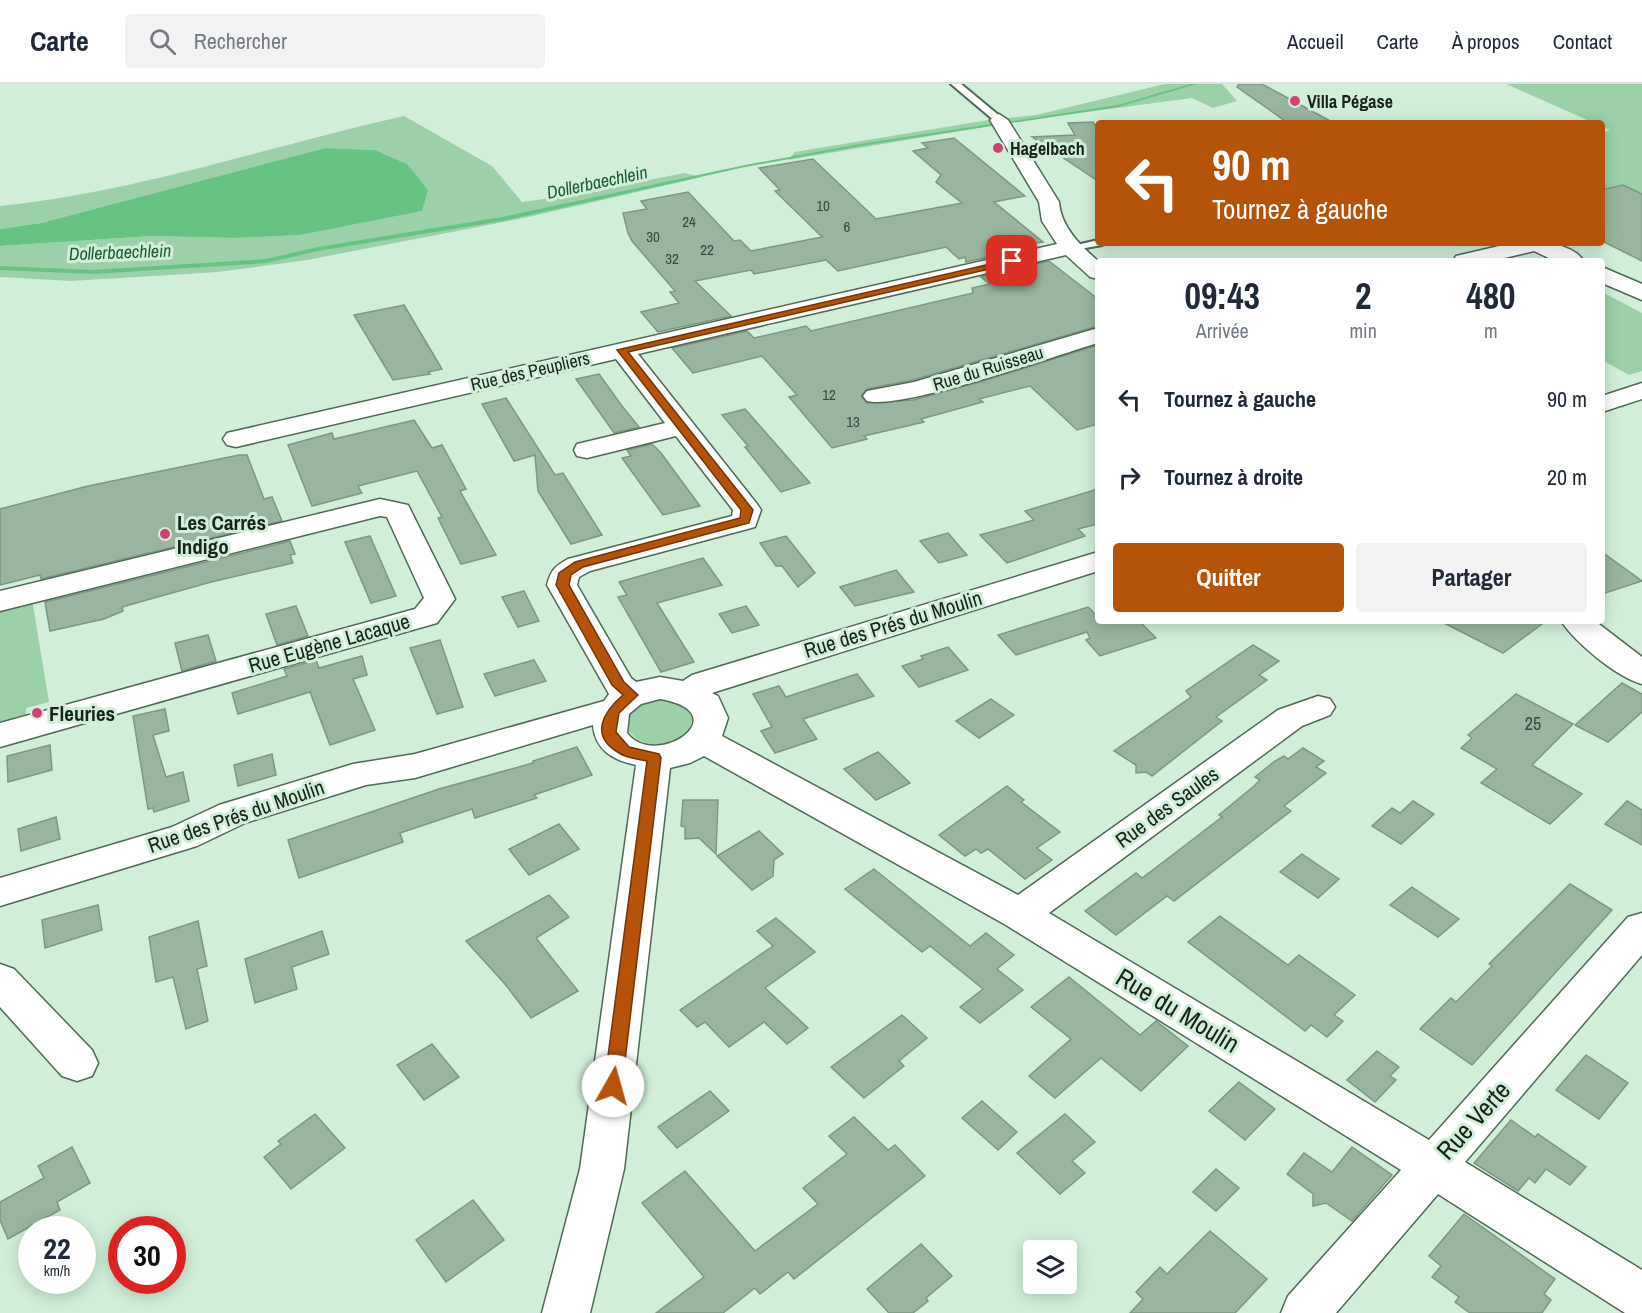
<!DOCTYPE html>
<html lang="fr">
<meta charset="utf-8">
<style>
body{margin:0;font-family:"Archivo Narrow",sans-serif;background:#f2f2f3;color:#1f2937;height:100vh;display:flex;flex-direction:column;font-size:22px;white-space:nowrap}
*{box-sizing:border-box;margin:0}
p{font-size:20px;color:#747a83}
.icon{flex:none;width:33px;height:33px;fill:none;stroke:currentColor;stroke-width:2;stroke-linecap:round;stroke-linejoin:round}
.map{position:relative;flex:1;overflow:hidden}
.details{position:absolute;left:1095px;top:174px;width:510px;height:366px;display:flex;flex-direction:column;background:#fff;border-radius:6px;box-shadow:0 3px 15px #0003}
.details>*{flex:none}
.guide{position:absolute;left:1095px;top:36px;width:510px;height:126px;border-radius:6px;box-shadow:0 3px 15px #0003;background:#b45309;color:#fff;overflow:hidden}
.controls{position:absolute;left:1023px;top:1156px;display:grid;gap:12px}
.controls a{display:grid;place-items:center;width:54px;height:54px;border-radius:6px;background:#fff;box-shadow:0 3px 15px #0003;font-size:30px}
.speed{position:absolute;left:18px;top:1132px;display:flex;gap:12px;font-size:30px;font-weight:700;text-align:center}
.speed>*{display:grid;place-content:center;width:78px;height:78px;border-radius:50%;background:#fff;box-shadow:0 3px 15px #0003;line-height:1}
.speed small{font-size:15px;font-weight:400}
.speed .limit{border:9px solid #d22;background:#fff;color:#111}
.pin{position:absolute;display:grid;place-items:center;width:51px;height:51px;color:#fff;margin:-26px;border-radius:12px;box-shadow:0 3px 9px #0006}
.me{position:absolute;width:66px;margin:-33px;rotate:7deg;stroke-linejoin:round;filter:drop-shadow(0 0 4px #0008)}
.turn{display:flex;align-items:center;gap:21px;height:126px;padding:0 18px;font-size:27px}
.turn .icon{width:78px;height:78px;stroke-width:2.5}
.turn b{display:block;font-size:42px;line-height:51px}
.eta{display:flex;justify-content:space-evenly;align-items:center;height:102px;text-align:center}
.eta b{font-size:36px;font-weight:700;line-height:42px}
.action{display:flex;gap:12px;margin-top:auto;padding:12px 18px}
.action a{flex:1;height:69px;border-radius:6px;background:#b45309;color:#fff;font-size:24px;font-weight:700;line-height:69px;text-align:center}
.action a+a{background:#f2f2f3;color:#1f2937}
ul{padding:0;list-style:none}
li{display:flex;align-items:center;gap:18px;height:78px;padding:0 18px}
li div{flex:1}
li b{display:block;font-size:22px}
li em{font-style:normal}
header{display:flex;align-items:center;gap:36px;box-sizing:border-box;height:84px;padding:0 30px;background:#fff;border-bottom:2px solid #e0e1e3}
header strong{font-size:28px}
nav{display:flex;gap:33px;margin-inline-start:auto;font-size:21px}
.search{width:420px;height:54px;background:#f2f2f3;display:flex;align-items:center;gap:15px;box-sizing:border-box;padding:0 21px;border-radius:6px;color:#747a83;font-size:22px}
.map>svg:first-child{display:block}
</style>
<header>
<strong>Carte</strong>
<div class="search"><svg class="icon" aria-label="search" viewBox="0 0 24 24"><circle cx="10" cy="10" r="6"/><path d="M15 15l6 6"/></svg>Rechercher</div>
<nav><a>Accueil</a><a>Carte</a><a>À propos</a><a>Contact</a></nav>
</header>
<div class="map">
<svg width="1642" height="1229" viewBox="0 0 1642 1229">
<rect width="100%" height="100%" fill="#d1efd8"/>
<g fill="#9bd0a8">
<polygon points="1165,0 1222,0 1237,17 1213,24 1192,14 1019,37 788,76 795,68 982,37 1036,31"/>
<polygon points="1506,0 1642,0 1642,177 1602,128 1602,49 1610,46 1602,43 1602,39 1594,39"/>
<path d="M404 32 492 82 522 118 580 110 684 89 702 93 524 134 307 176 218 188 71 197 0 193V162L152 152 236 154 301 151 421 127 407 80 375 66 325 64 41 139 0 145V122C138 108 269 62 404 32Z"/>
<polygon points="1602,208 1642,229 1642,287 1629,291 1602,276"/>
<polygon points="32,515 49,618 26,624 27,638 0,645 0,523"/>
<path d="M661 615 682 619 693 631 690 647C673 663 643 667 628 646L629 631 641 620Z"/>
</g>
<polygon fill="#67c382" points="325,64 375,66 407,80 428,106 422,127 301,151 236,154 152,152 0,162 0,145 41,139"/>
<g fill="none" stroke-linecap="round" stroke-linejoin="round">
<polygon fill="#67c382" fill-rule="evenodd" points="1190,0 1197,0 1118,23 860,62 745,83 502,137 318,167 266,179 92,190 0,186 0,182 92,186 266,175 318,163 502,133 745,81 860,60 1118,21"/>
</g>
<g fill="#99b59f" stroke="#7c9882" stroke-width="1.5">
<polygon points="1239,0 1262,0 1334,39 1288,39 1237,3"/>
<polygon points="1093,38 1098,46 1098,97 1032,53 1075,51 1068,39"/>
<polygon points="954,54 1025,112 994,118 1043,158 1035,159 1036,161 1031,164 966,178 965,173 959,175 946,163 838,187 826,176 754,190 751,186 695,197 731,232 658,248 641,228 679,219 670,208 675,207 632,157 628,149 623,129 647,125 641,117 688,108 734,157 740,156 751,167 822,153 775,107 780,106 759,84 813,75 876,135 962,119 936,98 941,91 913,67 928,64 922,59"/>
<polygon points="1623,101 1642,110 1642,177 1602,157 1602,106"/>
<polygon points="1049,177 1098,215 1098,242 913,296 867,305 861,312 867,319 913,316 980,298 1098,261 1098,340 1077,346 1030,302 979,315 983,318 921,335 924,338 864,352 867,355 832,364 789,313 797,311 762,272 693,289 672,264 747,247 754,254 806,242 811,247 973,209 972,204 990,200 981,193"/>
<polygon points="404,221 442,285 428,288 430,290 393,296 354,231"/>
<polygon points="599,290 622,322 639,343 614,349 576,295"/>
<polygon points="506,314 555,391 563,389 602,451 571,460 538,407 535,371 514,377 482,320"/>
<polygon points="745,325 810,399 781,408 745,363 748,362 722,331"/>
<polygon points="414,336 432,364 442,361 466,405 460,407 496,471 461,480 438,434 442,433 417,387 358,402 362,409 312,422 288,361 332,349 334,355"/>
<polygon points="652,360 661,369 700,422 663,431 622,374 631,372 627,366"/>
<polygon points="239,371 247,371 264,415 272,413 282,437 41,495 40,491 0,501 0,425 88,402"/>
<polygon points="1098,405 1098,440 1078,445 1085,452 1007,479 980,451 1034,436 1025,427"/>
<polygon points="948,449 967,471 939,479 920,457"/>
<polygon points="370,452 396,512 371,519 345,458"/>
<polygon points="786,452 815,489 798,503 782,482 776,482 760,459"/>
<polygon points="290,457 295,470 290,471 293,479 211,498 122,523 123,527 104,535 50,547 45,518"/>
<polygon points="1602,468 1642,497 1602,510"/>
<polygon points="703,474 722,501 657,519 694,578 661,588 618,513 627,511 619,498"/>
<polygon points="896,486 914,508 855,522 840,503"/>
<polygon points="524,507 539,537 518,543 502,513"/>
<polygon points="296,522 308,552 277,561 266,530"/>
<polygon points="746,522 759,541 732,549 719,530"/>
<polygon points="1088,523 1098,533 1098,537 1139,537 1156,554 1100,572 1086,556 1090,554 1087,548 1016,571 998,551"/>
<polygon points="1440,537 1546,537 1503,569"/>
<polygon points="208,551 216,577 182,587 175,559"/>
<polygon points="440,556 463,623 437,630 410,564"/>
<polygon points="1253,561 1279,577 1259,591 1267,596 1216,633 1222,637 1152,692 1146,688 1136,689 1136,681 1114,667 1191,613 1186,607"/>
<polygon points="948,563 968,586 919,603 902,582 923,575 921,572"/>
<polygon points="362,572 367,591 353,595 375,646 330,661 310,608 238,630 232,609 287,592 284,585 316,576 319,584"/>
<polygon points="534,576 546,597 495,612 484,590"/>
<polygon points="857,590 874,612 803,635 817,655 775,669 761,647 772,643 753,610 779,602 786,613"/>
<polygon points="1622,599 1642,610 1642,628 1608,658 1575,641"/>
<polygon points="1516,610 1573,640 1532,681 1582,710 1550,740 1481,699 1497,685 1461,664 1472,654 1468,651"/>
<polygon points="991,615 1014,631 979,654 956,637"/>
<polygon points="165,625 169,647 153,651 166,693 183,688 189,717 154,728 153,724 148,725 133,632"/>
<polygon points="50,661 52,686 8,698 7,672"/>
<polygon points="577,663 592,691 534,711 537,714 475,734 472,725 400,749 403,758 299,794 288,756 439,705 533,679 533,677"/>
<polygon points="1303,664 1324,677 1316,683 1326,689 1284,722 1291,727 1174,817 1167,812 1116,851 1085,827 1136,789 1142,794 1179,766 1222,733 1219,731 1254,702 1260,696 1255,693 1275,677 1284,672 1288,675"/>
<polygon points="878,668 910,699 876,716 844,685"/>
<polygon points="272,670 276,691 238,702 234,681"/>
<polygon points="1007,702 1024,716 1021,718 1060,748 1037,764 1052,776 1025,795 988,765 981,769 976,765 965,772 939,751"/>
<polygon points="683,716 718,716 716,770 699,754 685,755 685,743 681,742"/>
<polygon points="1413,717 1434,730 1401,760 1372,742 1392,724 1400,729"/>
<polygon points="1627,717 1642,726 1642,761 1605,740"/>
<polygon points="56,733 60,755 21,767 18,745"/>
<polygon points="559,740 579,765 529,791 509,765"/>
<polygon points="759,747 783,770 774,776 773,792 752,806 717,772"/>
<polygon points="1302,770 1339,795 1318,814 1280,788"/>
<polygon points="874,785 970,862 986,849 1014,871 997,885 1023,906 980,939 960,923 983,905 930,862 922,868 845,805"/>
<polygon points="1570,800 1612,826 1472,981 1420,945 1451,914 1456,918 1492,882 1489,880"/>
<polygon points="1412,803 1459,835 1438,853 1390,821"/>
<polygon points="549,811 569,833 536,854 578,907 531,934 505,900 466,857"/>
<polygon points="98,821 102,846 45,864 42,836"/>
<polygon points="1220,832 1288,881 1299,871 1355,911 1334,931 1343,937 1327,953 1311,941 1305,947 1188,858"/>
<polygon points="776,834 815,868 765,904 808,944 787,960 764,938 729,963 705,938 697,943 680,926 773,862 757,847"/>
<polygon points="198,837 207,882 197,885 208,937 186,945 173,893 156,898 149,853"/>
<polygon points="322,847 329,870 292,883 297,905 255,919 245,875"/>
<polygon points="1069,893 1140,951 1156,937 1188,962 1141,1007 1101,974 1055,1014 1029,992 1071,955 1031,923"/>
<polygon points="902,931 927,954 899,977 904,982 864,1014 831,983"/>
<polygon points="432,960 459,993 424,1016 397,981"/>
<polygon points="1377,967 1399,983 1390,992 1396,996 1375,1018 1347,996"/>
<polygon points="1586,971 1628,999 1599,1035 1556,1006"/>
<polygon points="1239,998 1275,1025 1245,1056 1209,1027"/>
<polygon points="710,1007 729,1027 677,1064 658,1043"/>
<polygon points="982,1017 1017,1048 998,1066 962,1034"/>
<polygon points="315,1030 345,1064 291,1105 264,1073 281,1060 278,1057"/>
<polygon points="1065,1030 1095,1058 1072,1077 1085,1089 1060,1110 1017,1069"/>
<polygon points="854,1033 888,1066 895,1061 925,1092 794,1195 788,1188 760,1210 755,1204 723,1229 656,1229 704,1193 642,1119 685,1087 755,1167 818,1120 803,1104 847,1070 829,1052"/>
<polygon points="1511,1036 1535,1053 1538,1050 1586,1083 1570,1101 1546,1085 1535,1099 1529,1094 1518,1107 1474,1079"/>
<polygon points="72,1063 90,1099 57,1118 60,1126 8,1155 0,1136 0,1118 44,1094 38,1082"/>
<polygon points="1352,1063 1392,1091 1352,1137 1326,1119 1313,1122 1313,1110 1287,1090 1304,1069 1332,1088"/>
<polygon points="1216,1085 1239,1104 1216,1127 1193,1108"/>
<polygon points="473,1116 504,1156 446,1198 416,1156"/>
<polygon points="1464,1130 1555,1195 1544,1210 1551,1216 1542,1229 1470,1229 1455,1218 1459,1213 1432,1193 1441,1182 1429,1172"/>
<polygon points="1210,1147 1267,1195 1235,1229 1130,1229 1143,1215 1136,1208 1160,1183 1167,1190"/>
<polygon points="921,1160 952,1192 926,1214 928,1217 913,1229 889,1229 867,1205"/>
</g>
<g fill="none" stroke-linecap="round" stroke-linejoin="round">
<defs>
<g id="service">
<polygon points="951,0 961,0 1002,34 1002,38 996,38"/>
<polygon points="1098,156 1098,159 1103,159 1102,161 1069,167 1064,164"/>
</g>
<g id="minor">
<path d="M999 30 1008 36 1059 118C1061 143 1080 161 1098 177V195L1090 193 1066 171 638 270 757 420 761 426 755 443 590 487 579 493 577 501 631 594 636 598 660 593 683 597 692 591 1098 468V487L712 609 718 612 728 634 722 652 1018 811 1278 626 1318 612 1330 615 1335 623 1330 631 1302 642 1049 829 1429 1056 1628 833 1642 829V871L1465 1078 1642 1186V1229H1625L1438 1110 1336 1229H1281L1288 1212 1401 1086 1006 841 704 672 690 679 670 684 624 1085 590 1229H542L580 1085 636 681C613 676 595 666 593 641L415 694 366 701 245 739 197 762 0 822V794L172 743 219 721 353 680 415 670 604 617 609 610 547 501C551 486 555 482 568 475L732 432 733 426 676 352 587 374 577 372 574 366 577 360 665 339 616 275 236 363 227 361 223 355 227 349 1057 160 1042 137 1039 118 990 36ZM660 615C740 629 656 687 627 649L629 630 641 620Z"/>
<path d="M1512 159C1535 159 1569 156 1584 177H1555L1534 167 1492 177H1453L1456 172Z"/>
<polygon points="1602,183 1642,200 1642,216 1602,199"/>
<path d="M1098 244V259C1054 272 903 326 867 317L863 312 867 307 914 298Z"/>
<polygon points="1642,299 1642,315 1602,328 1602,312"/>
<polygon points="380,415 408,421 455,515 437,539 0,663 0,639 415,525 424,514 387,433 380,432 0,527 0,507"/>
<path d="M1561 537H1595L1642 573V600C1616 593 1576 559 1561 537Z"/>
<polygon points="0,880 14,885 92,966 98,979 92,992 77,997 62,992 0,923"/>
</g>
</defs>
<use href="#service" stroke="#4f6955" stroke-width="4"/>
<use href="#minor" stroke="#4f6955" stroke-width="3"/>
<use href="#service" fill="#fff" fill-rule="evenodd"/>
<use href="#minor" fill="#fff" fill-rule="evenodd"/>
</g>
<path fill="#b45309" stroke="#753606" stroke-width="1.5" d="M1012 175 1016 177 1015 179 628 268 753 426 749 439 583 483 571 491 569 501 624 598 638 611 619 629 616 648 629 663 659 670 661 674 622 1002 619 1008 613 1010 607 1008 604 1002 647 677C638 675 627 674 619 669 589 652 603 628 623 611L612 601 556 501 559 489 575 478 740 434 741 426 617 266Z"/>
<g fill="#ce4276" stroke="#d1efd8" stroke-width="2">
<circle cx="1295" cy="17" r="6"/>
<circle cx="998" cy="64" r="6"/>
<circle cx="165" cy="450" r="6"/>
<circle cx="37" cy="629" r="6"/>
</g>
<g text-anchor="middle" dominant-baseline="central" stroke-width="6" stroke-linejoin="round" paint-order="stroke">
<g font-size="15" fill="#38483c">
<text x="823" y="121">10</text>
<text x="689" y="137">24</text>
<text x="847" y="142">6</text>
<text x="653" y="152">30</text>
<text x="707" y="165">22</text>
<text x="672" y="174">32</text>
<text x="829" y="310">12</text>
<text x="853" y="337">13</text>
</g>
<g font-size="18" font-weight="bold" fill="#18231b" stroke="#d1efd8" text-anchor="start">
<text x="1307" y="17">Villa Pégase</text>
<text x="1010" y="64">Hagelbach</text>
</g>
<g font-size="18" font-style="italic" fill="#1b5d33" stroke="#d1efd8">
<text transform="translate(597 98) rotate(-12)">Dollerbaechlein</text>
<text transform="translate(120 168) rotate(-2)">Dollerbaechlein</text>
</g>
<g font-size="18" fill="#18231b" stroke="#d1efd8">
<text transform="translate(988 284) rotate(-17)">Rue du Ruisseau</text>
<text transform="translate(530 287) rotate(-13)">Rue des Peupliers</text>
</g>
<g font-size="18" fill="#38483c">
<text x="1533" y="639">25</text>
</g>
<g font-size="21" font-weight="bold" fill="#18231b" stroke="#d1efd8" text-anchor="start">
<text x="177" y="438">Les Carrés<tspan x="177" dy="24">Indigo</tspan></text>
<text x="49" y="629">Fleuries</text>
</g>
<g font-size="21" fill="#18231b" stroke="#d1efd8">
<text transform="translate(893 540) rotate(-17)">Rue des Prés du Moulin</text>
<text transform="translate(329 559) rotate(-16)">Rue Eugène Lacaque</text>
<text transform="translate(1167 723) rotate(-36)">Rue des Saules</text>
<text transform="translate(236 732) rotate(-19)">Rue des Prés du Moulin</text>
</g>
<g font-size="26" fill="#18231b" stroke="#d1efd8">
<text transform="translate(1178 926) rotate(31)">Rue du Moulin</text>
<text transform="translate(1473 1036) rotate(-48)">Rue Verte</text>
</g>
</g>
</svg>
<div class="controls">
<a><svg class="icon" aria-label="layers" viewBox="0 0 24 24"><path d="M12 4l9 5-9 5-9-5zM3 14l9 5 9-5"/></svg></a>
</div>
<div class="speed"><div>22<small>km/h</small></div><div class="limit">30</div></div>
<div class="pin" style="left:1012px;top:177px;background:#d93025"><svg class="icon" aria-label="arrive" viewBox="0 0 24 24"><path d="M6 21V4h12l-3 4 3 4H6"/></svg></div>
<svg class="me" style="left:613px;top:1002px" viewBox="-20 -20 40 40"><circle r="19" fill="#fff"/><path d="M0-13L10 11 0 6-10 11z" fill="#b45309"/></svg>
<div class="guide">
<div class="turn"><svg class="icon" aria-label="left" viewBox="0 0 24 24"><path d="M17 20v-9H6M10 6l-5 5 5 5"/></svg><div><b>90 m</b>Tournez à gauche</div></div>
</div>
<section class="details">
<div class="eta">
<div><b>09:43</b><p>Arrivée</p></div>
<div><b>2</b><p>min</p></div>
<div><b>480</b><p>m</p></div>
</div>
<ul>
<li><svg class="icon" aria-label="left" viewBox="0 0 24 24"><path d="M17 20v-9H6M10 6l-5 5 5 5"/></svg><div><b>Tournez à gauche</b></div><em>90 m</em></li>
<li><svg class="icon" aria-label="right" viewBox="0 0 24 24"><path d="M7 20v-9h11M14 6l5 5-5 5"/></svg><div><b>Tournez à droite</b></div><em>20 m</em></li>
</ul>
<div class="action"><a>Quitter</a><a>Partager</a></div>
</section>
</div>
